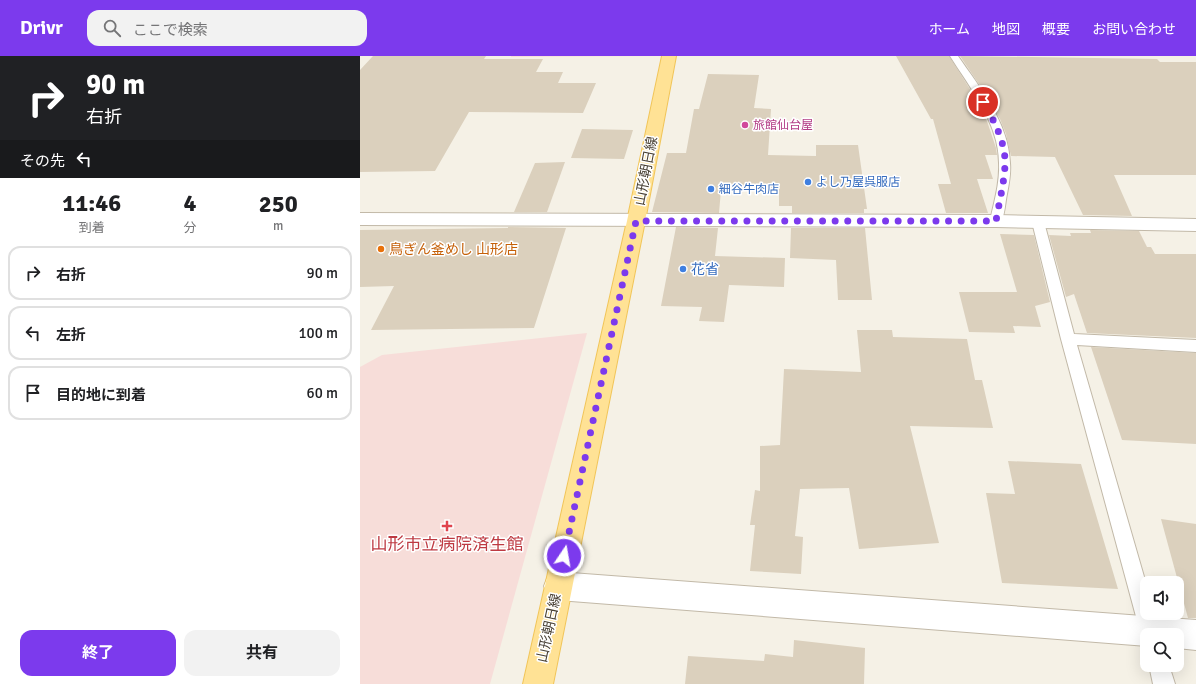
<!DOCTYPE html>
<html lang="ja">
<meta charset="utf-8">
<style>
body{margin:0;font-family:Signika,"Noto Sans JP",sans-serif;background:#f2f2f2;color:#202124;height:100vh;display:flex;flex-direction:column;font-size:15px;white-space:nowrap}
*{box-sizing:border-box;margin:0}
p{font-size:13px;color:#757577}
.icon{flex:none;width:22px;height:22px;fill:none;stroke:currentColor;stroke-width:2;stroke-linecap:round;stroke-linejoin:round}
.map{position:relative;flex:1;overflow:hidden}
.drawer{display:flex;flex-direction:column;background:#fff;width:360px}
.drawer>*{flex:none}
.banner{background:#202124;color:#fff;overflow:hidden}
.tools{position:absolute;left:780px;top:520px;display:grid;gap:8px}
.tools a{display:grid;place-items:center;width:44px;height:44px;border-radius:8px;background:#fff;box-shadow:0 4px 16px #0002;font-size:20px}
.pin{position:absolute;display:grid;place-items:center;width:34px;height:34px;color:#fff;margin:-17px;border:2px solid #fff;border-radius:50%;box-shadow:0 1px 4px #0007}
.me{position:absolute;width:44px;margin:-22px;rotate:12deg;stroke-linejoin:round;filter:drop-shadow(0 0 3px #0008)}
.turn{display:flex;align-items:center;gap:14px;height:84px;padding:0 20px;font-size:18px}
.turn .icon{width:52px;height:52px;stroke-width:2.5}
.turn b{display:block;font-size:28px;line-height:34px}
.then{display:flex;align-items:center;height:38px;padding:0 20px;background:#0003;gap:8px;font-size:15px}
.eta{display:flex;justify-content:space-evenly;align-items:center;height:68px;text-align:center}
.eta b{font-size:24px;font-weight:700;line-height:28px}
.primary-button{display:flex;gap:8px;margin-top:auto;padding:8px 20px}
.primary-button a{flex:1;height:46px;border-radius:12px;background:#7c3aed;color:#fff;font-size:16px;font-weight:700;line-height:46px;text-align:center}
.primary-button a+a{background:#f2f2f2;color:#202124}
ul{padding:0;list-style:none}
li{display:flex;align-items:center;gap:12px;height:54px;margin:0 8px 6px;padding:0 12px;border:2px solid #e0e0e0;border-radius:12px}
li div{flex:1}
li b{display:block;font-size:15px}
li em{font-style:normal}
header{display:flex;align-items:center;gap:24px;box-sizing:border-box;height:56px;padding:0 20px;background:#7c3aed;color:#fff}
header strong{font-size:19px}
nav{display:flex;gap:22px;margin-inline-start:auto;font-size:14px}
.search{width:280px;height:36px;background:#f2f2f2;display:flex;align-items:center;gap:10px;box-sizing:border-box;padding:0 14px;border-radius:12px;color:#757577;font-size:15px}
main{display:flex;flex:1;min-height:0}
.map>svg:first-child{display:block}
</style>
<header>
<strong>Drivr</strong>
<div class="search"><svg class="icon" aria-label="search" viewBox="0 0 24 24"><circle cx="10" cy="10" r="6"/><path d="M15 15l6 6"/></svg>ここで検索</div>
<nav><a>ホーム</a><a>地図</a><a>概要</a><a>お問い合わせ</a></nav>
</header>
<main>
<section class="drawer">
<div class="banner">
<div class="turn"><svg class="icon" aria-label="right" viewBox="0 0 24 24"><path d="M7 20v-9h11M14 6l5 5-5 5"/></svg><div><b>90 m</b>右折</div></div>
<div class="then">その先<svg class="icon" aria-label="left" viewBox="0 0 24 24"><path d="M17 20v-9H6M10 6l-5 5 5 5"/></svg></div>
</div>
<div class="eta">
<div><b>11:46</b><p>到着</p></div>
<div><b>4</b><p>分</p></div>
<div><b>250</b><p>m</p></div>
</div>
<ul>
<li><svg class="icon" aria-label="right" viewBox="0 0 24 24"><path d="M7 20v-9h11M14 6l5 5-5 5"/></svg><div><b>右折</b></div><em>90 m</em></li>
<li><svg class="icon" aria-label="left" viewBox="0 0 24 24"><path d="M17 20v-9H6M10 6l-5 5 5 5"/></svg><div><b>左折</b></div><em>100 m</em></li>
<li><svg class="icon" aria-label="arrive" viewBox="0 0 24 24"><path d="M6 21V4h12l-3 4 3 4H6"/></svg><div><b>目的地に到着</b></div><em>60 m</em></li>
</ul>
<div class="primary-button"><a>終了</a><a>共有</a></div>
</section>
<div class="map">
<svg width="836" height="628" viewBox="0 0 836 628">
<rect width="100%" height="100%" fill="#f5f1e6"/>
<g fill="#f7ddd9">
<polygon points="151,0 299,0 151,1"/>
<polygon points="227,277 130,628 0,628 0,311 22,299"/>
</g>
<g fill="#dbd0bd">
<polygon points="13,0 126,0 124,3 183,3 176,16 203,16 198,27 236,27 223,57 109,56 75,115 0,116 0,14"/>
<polygon points="536,0 589,0 613,38 627,65 636,92 637,99 625,99 633,123 617,123 628,157 586,157 578,128 591,128 573,63 571,63"/>
<polygon points="600,0 797,3 800,6 836,6 836,119 754,119 772,160 723,159 695,101 651,100 646,78 640,63 625,37"/>
<polygon points="348,18 399,19 394,52 411,53 408,99 456,100 456,89 498,89 507,153 504,153 504,157 432,157 432,150 419,150 419,135 361,134 359,157 292,156 307,97 326,97 334,53 339,53"/>
<polygon points="222,73 273,74 264,103 211,102"/>
<polygon points="205,106 187,156 154,156 175,107"/>
<polygon points="148,171 206,172 174,272 11,274 34,230 0,231 0,174 148,172"/>
<polygon points="316,171 358,172 355,200 425,202 424,231 369,229 364,266 339,265 342,251 301,250"/>
<polygon points="431,172 505,172 512,244 478,244 476,204 430,202"/>
<polygon points="730,174 779,175 787,191 791,191 795,198 836,198 836,282 727,277 714,238 706,241 689,179 711,180 710,177 731,177"/>
<polygon points="640,178 674,179 690,246 675,250 681,271 653,270 655,277 609,276 599,236 657,236"/>
<polygon points="497,274 532,274 533,281 607,283 615,324 622,324 633,372 550,370 579,487 499,493 489,432 440,433 435,480 443,481 441,518 390,515 395,469 390,469 395,434 400,435 400,390 420,389 424,313 501,316"/>
<polygon points="731,291 836,297 836,388 762,384"/>
<polygon points="648,405 721,408 758,533 642,527 626,437 655,438"/>
<polygon points="801,463 836,468 836,562 828,562"/>
<polygon points="434,584 505,592 504,628 325,628 328,600 404,605 405,598 433,601"/>
</g>
<g fill="none" stroke-linecap="round" stroke-linejoin="round">
<defs>
<g id="service">
<path d="M590 0H598C620 32 649 67 650 107 651 117 649 128 647 138 645 147 645 160 640 168H632L630 165C634 146 640 127 639 107 639 67 610 32 590 0Z"/>
<polygon points="678,162 682,163 684,166 714,278 836,284 836,296 717,289 787,531 787,557 795,557 801,579 787,579 787,587 784,586 781,579 701,283 672,166 674,163"/>
<polygon points="789,609 809,609 815,628 793,628"/>
</g>
<g id="minor">
<polygon points="0,157 636,159 836,163 836,175 636,171 0,169"/>
<polygon points="198,516 836,564 836,594 817,592 817,579 787,579 787,590 198,544 188,540 184,530 188,520"/>
</g>
<polygon id="primary" points="302,0 316,0 285,165 193,628 163,628 267,165"/>
</defs>
<use href="#service" stroke="#c2b9a8" stroke-width="2"/>
<use href="#minor" stroke="#c2b9a8" stroke-width="2"/>
<use href="#primary" stroke="#f1c559" stroke-width="2"/>
<use href="#service" fill="#fff" fill-rule="evenodd"/>
<use href="#minor" fill="#fff" fill-rule="evenodd"/>
<use href="#primary" fill="#ffe295" fill-rule="evenodd"/>
</g>
<g fill="none" stroke-linecap="round" stroke-linejoin="round">
<path stroke="#7c3aed" stroke-width="7" stroke-dasharray="0 12.6" d="M204 500 276 165H636C639 147 644 128 645 109 646 87 634 64 623 46"/>
</g>
<circle fill="#d1479c" stroke="#fff" stroke-width="1.5" cx="385" cy="69" r="4"/>
<g fill="#3f7fe0" stroke="#fff" stroke-width="1.5">
<circle cx="448" cy="126" r="4"/>
<circle cx="351" cy="133" r="4"/>
<circle cx="323" cy="213" r="4"/>
</g>
<circle fill="#e8710a" stroke="#fff" stroke-width="1.5" cx="21" cy="193" r="4"/>
<path fill="#e0444e" stroke="#fff" stroke-width="1.5" d="M85 464h4v4h4v4h-4v4h-4v-4h-4v-4h4z"/>
<g text-anchor="middle" dominant-baseline="central" stroke-width="3" stroke-linejoin="round" paint-order="stroke">
<g font-size="12" fill="#b23c85" stroke="#fff" text-anchor="start">
<text x="393" y="69">旅館仙台屋</text>
</g>
<g font-size="12" fill="#366cbe" stroke="#fff" text-anchor="start">
<text x="456" y="126">よし乃屋呉服店</text>
<text x="359" y="133">細谷牛肉店</text>
</g>
<g font-size="14" fill="#494135" stroke="#fff">
<text transform="translate(286 115) rotate(-79)">山形朝日線</text>
<text transform="translate(189 572) rotate(-78)">山形朝日線</text>
</g>
<g font-size="14" fill="#c56008" stroke="#fff" text-anchor="start">
<text x="29" y="193">鳥ぎん釜めし 山形店</text>
</g>
<g font-size="14" fill="#366cbe" stroke="#fff" text-anchor="start">
<text x="331" y="213">花省</text>
</g>
<g font-size="17" fill="#be3a42" stroke="#fff">
<text x="87" y="488">山形市立病院済生館</text>
</g>
</g>
</svg>
<div class="tools">
<a><svg class="icon" aria-label="sound" viewBox="0 0 24 24"><path d="M4 9h4l5-4v14l-5-4H4zM17 9q2 3 0 6"/></svg></a>
<a><svg class="icon" aria-label="search" viewBox="0 0 24 24"><circle cx="10" cy="10" r="6"/><path d="M15 15l6 6"/></svg></a>
</div>
<div class="pin" style="left:623px;top:46px;background:#d93025"><svg class="icon" aria-label="arrive" viewBox="0 0 24 24"><path d="M6 21V4h12l-3 4 3 4H6"/></svg></div>
<svg class="me" style="left:204px;top:500px" viewBox="-20 -20 40 40"><circle r="17" fill="#7c3aed" stroke="#fff" stroke-width="3"/><path d="M0-11L8 9 0 5-8 9z" fill="#fff"/></svg>
</div>
</main>
